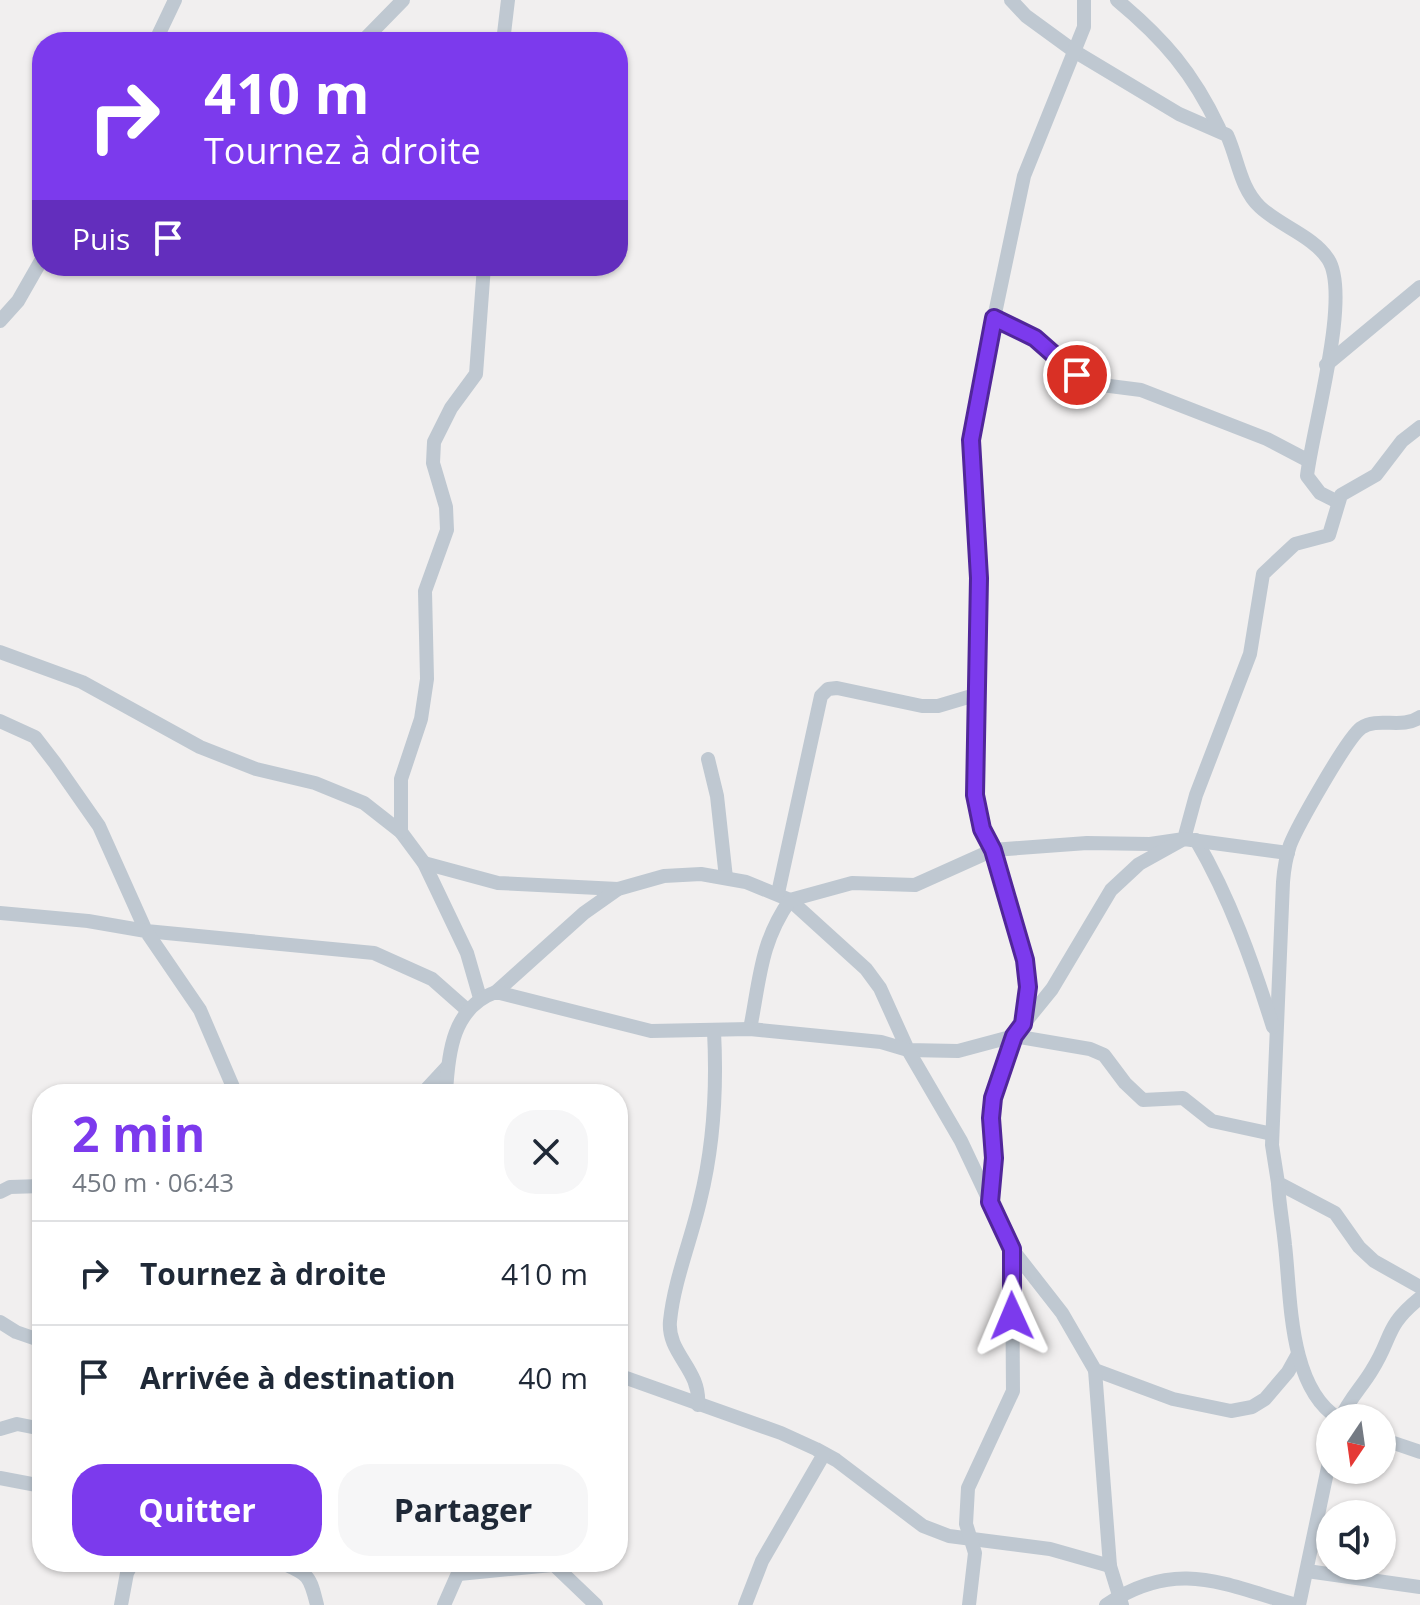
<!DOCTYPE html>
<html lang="fr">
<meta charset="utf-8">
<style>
body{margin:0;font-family:"Open Sans",sans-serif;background:#f6f6f7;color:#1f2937;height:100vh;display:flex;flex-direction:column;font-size:30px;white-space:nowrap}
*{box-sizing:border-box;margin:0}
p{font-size:26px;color:#747a83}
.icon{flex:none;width:44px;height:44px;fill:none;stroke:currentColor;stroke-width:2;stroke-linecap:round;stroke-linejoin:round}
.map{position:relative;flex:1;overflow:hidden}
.sheet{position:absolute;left:32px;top:1084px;width:596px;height:488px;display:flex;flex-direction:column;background:#fff;border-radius:32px;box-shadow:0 2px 6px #0004}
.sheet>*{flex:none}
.banner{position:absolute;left:32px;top:32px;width:596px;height:244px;border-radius:32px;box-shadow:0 2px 6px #0004;background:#7c3aed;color:#fff;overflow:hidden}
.needle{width:52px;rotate:193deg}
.fabs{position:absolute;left:1316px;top:1404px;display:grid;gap:16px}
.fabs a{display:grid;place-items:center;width:80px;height:80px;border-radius:50%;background:#fff;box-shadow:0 2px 6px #0004;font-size:40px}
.pin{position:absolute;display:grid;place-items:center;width:68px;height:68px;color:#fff;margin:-34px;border:4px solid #fff;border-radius:50%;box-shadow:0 2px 8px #0007}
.me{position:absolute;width:88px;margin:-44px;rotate:359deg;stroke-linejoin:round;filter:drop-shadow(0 0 6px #0008)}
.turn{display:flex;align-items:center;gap:28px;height:168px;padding:0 40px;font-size:36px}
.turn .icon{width:104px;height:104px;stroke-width:2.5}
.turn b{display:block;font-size:56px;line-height:68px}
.then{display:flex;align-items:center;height:76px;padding:0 40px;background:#0003;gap:16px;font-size:30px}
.round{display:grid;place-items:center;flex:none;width:84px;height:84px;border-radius:32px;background:#f6f6f7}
.summary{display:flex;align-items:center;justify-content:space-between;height:136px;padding:0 40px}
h1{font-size:48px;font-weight:700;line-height:60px;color:#7c3aed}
.primary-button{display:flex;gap:16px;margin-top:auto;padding:16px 40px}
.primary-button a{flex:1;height:92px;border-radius:32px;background:#7c3aed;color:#fff;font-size:32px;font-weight:700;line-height:92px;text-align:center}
.primary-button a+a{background:#f6f6f7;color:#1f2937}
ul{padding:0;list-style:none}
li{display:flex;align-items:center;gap:24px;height:104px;padding:0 40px;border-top:2px solid #e0e1e3}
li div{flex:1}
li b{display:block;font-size:30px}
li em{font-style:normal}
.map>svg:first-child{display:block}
</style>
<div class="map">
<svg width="1420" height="1605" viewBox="0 0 1420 1605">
<rect width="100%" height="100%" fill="#f1efef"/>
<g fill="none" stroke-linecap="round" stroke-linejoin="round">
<g stroke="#bfc8d1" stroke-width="14">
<path d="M1011 0 1026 16 1074 51 1179 114 1227 135C1238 159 1240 188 1260 207 1280 226 1313 236 1328 259 1352 295 1312 430 1307 476L1320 493 1338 502"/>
<path d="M1117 0C1164 39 1193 73 1219 128"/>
<polyline points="155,42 175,0"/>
<polyline points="362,42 403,0"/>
<polyline points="503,42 508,0"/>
<polyline points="994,318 1035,338 1065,366 1094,384 1141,390 1267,439 1309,461"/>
<polyline points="0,321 18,301 42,259"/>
<polyline points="1326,365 1420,287"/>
<polyline points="0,652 82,682 200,747 256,769 315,783 364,803 401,832 424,863 467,953 480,998"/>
<path d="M1420 717C1401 730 1379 716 1361 728 1347 738 1297 827 1290 845 1286 857 1284 869 1283 882L1272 1145 1278 1183 1335 1213 1359 1247 1374 1261 1420 1287"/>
<polyline points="0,721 35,737 55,763 99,826 146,931 374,953 432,979 466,1009"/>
<polyline points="708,759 717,796 726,878"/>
<polyline points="401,832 401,779 421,719 427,679 425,591 447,530 446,507 433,463 434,442 451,408 476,374 484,266"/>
<path d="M1196 840C1230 898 1253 963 1273 1027"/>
<polyline points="424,863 498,883 618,889"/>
<polyline points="778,893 821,696 828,689 837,688 922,706 938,706 975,695"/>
<polyline points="0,913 88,921 146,931 200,1010 236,1094"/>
<polyline points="496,992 584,913 618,889 664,876 701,874 746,882 790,900 866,969 880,988 908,1050 958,1051 1014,1036 1090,1049 1104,1055 1125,1083 1143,1100 1183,1098 1212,1121 1272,1134"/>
<polyline points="1023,1024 1028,987 1025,960 993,850 982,829 975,795 979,578 971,466 974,413 1024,176 1084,27 1084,0"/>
<path d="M750 1029C760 979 760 943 790 900L852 883 915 885 993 850 1087 843 1150 844 1184 839 1196 795 1250 654 1263 574 1295 544 1329 535 1341 495 1376 475 1402 441 1420 427"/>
<polyline points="422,1094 447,1067"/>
<path d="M446 1094C448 1052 453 1007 496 992L651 1031 750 1029 881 1042 908 1050 961 1141 1012 1249 1062 1313 1095 1370 1173 1399 1231 1411 1252 1407 1265 1399 1288 1372 1298 1354"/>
<path d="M1278 1183C1279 1204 1283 1224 1285 1245 1291 1295 1288 1387 1338 1418"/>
<polyline points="0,1192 10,1187 42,1186"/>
<polyline points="990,1202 994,1158 991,1118 993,1098 1014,1036 1052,989 1111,890 1139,864 1184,839 1288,853"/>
<polyline points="0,1322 16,1332 42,1341"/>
<polyline points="1095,1370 1110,1566 1122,1605"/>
<polyline points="618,1375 781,1433 816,1449 836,1460 923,1526 949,1536 1050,1549 1110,1566"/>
<path d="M698 1405C701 1369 667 1354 670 1321 674 1281 691 1240 700 1201 714 1145 717 1088 714 1031"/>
<path d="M1341 1418C1349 1399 1362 1387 1372 1370 1393 1337 1384 1327 1420 1298"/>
<polyline points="0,1429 17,1424 42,1429"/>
<polyline points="1382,1439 1420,1452"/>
<polyline points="0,1478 42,1486"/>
<path d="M280 1562C309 1574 310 1576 317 1605"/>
<polyline points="551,1562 596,1605"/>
<polyline points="1307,1571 1420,1587"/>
<polyline points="459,1574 552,1565"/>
<polyline points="121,1605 127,1573 133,1562"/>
<polyline points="444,1605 463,1562"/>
<polyline points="745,1605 762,1561 824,1454"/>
<polyline points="969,1605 975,1553 966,1524 968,1488 1013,1391 1012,1249"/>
<path d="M1106 1605C1177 1557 1225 1585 1297 1605"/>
<polyline points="1299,1605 1330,1458"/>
</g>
</g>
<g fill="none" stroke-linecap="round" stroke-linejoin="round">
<defs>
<polyline id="route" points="1012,1316 1012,1249 990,1202 994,1158 991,1118 993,1098 1014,1036 1023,1024 1028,987 1025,960 993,850 982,829 975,795 979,578 971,440 994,318 1035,338 1077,375"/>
</defs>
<use href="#route" stroke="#51269a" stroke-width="20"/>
<use href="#route" stroke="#7c3aed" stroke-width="14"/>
</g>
</svg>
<div class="fabs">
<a><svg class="needle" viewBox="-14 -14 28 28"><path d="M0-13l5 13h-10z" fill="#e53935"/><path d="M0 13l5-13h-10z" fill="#747a83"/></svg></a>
<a><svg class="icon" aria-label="sound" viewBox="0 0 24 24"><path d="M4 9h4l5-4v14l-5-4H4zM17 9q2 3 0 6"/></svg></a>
</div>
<div class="pin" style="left:1077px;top:375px;background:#d93025"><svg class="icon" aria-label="arrive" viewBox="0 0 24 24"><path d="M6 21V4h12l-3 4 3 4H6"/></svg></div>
<svg class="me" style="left:1012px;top:1316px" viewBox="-20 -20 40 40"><path d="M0-17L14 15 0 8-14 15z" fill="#7c3aed" stroke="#fff" stroke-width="4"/></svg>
<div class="banner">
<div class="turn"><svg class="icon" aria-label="right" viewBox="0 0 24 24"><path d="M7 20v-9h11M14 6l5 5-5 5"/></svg><div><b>410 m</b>Tournez à droite</div></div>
<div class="then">Puis<svg class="icon" aria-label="arrive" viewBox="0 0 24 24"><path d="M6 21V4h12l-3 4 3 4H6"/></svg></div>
</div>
<section class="sheet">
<div class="summary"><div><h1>2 min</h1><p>450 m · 06:43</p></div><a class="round"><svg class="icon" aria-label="close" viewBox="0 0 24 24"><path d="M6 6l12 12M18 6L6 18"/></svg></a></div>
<ul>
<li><svg class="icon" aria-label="right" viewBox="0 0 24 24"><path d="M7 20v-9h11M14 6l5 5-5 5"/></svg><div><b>Tournez à droite</b></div><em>410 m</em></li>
<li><svg class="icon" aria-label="arrive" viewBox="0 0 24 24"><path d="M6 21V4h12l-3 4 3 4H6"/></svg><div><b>Arrivée à destination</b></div><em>40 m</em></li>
</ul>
<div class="primary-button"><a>Quitter</a><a>Partager</a></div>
</section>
</div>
